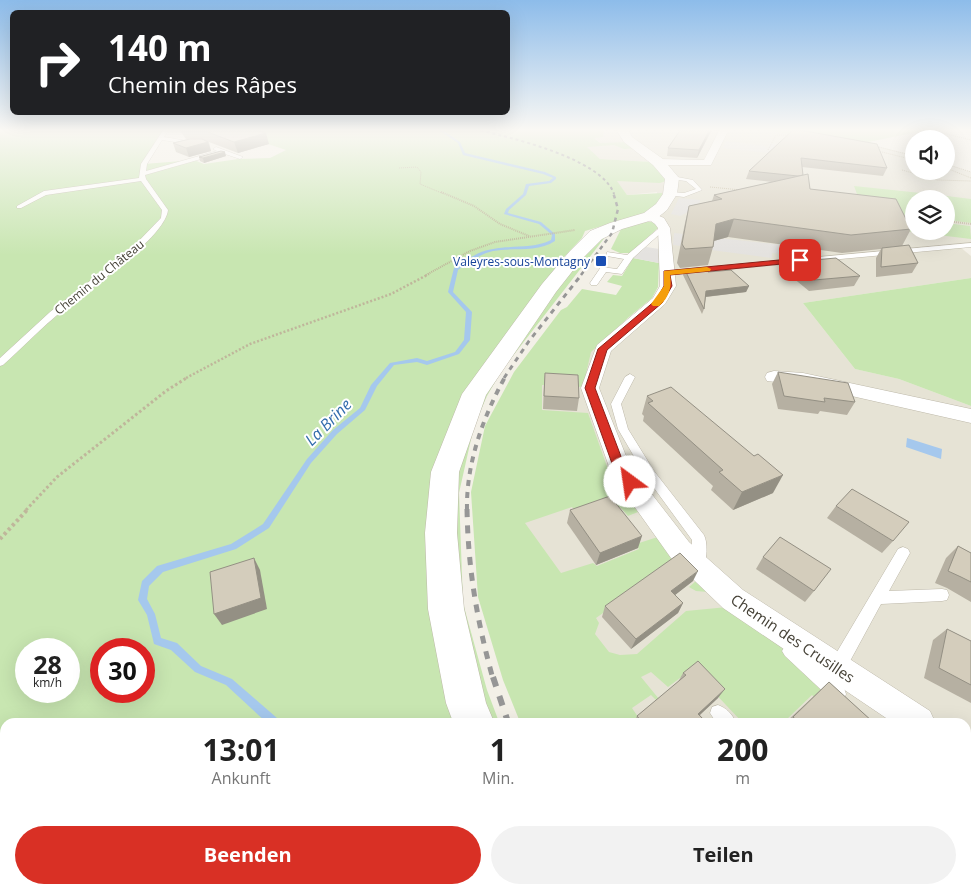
<!DOCTYPE html>
<html lang="de">
<meta charset="utf-8">
<style>
body{margin:0;font-family:"Open Sans",sans-serif;background:#f2f2f2;color:#222;height:100vh;display:flex;flex-direction:column;font-size:19px;white-space:nowrap}
*{box-sizing:border-box;margin:0}
p{font-size:16px;color:#767676}
.icon{flex:none;width:28px;height:28px;fill:none;stroke:currentColor;stroke-width:2;stroke-linecap:round;stroke-linejoin:round}
.map{position:relative;flex:1;overflow:hidden}
.sheet{position:absolute;left:0px;top:718px;width:971px;height:176px;display:flex;flex-direction:column;background:#fff;border-radius:15px 15px 0 0;box-shadow:0 5px 20px #0002}
.sheet>*{flex:none}
.hud{position:absolute;left:10px;top:10px;width:500px;height:105px;border-radius:8px;box-shadow:0 5px 20px #0002;background:#202124;color:#fff;overflow:hidden}
.fabs{position:absolute;left:905px;top:130px;display:grid;gap:10px}
.fabs a{display:grid;place-items:center;width:50px;height:50px;border-radius:50%;background:#fff;box-shadow:0 5px 20px #0002;font-size:25px}
.speed{position:absolute;left:15px;top:638px;display:flex;gap:10px;font-size:25px;font-weight:700;text-align:center}
.speed>*{display:grid;place-content:center;width:65px;height:65px;border-radius:50%;background:#fff;box-shadow:0 5px 20px #0002;line-height:1}
.speed small{font-size:12px;font-weight:400}
.speed .limit{border:8px solid #d22;background:#fff;color:#111}
.pin{position:absolute;display:grid;place-items:center;width:42px;height:42px;color:#fff;margin:-21px;border-radius:10px;box-shadow:0 2px 8px #0006}
.me{position:absolute;width:55px;margin:-28px;rotate:329deg;stroke-linejoin:round;filter:drop-shadow(0 0 4px #0008)}
.turn{display:flex;align-items:center;gap:18px;height:105px;padding:0 15px;font-size:22px}
.turn .icon{width:65px;height:65px;stroke-width:2.5}
.turn b{display:block;font-size:35px;line-height:42px}
.eta{display:flex;justify-content:space-evenly;align-items:center;height:85px;text-align:center}
.eta b{font-size:30px;font-weight:700;line-height:35px}
.cta{display:flex;gap:10px;margin-top:auto;padding:10px 15px}
.cta a{flex:1;height:58px;border-radius:30px;background:#d93025;color:#fff;font-size:20px;font-weight:700;line-height:58px;text-align:center}
.cta a+a{background:#f2f2f2;color:#222}
.map>svg:first-child{display:block}
</style>
<div class="map">
<svg width="971" height="893" viewBox="0 0 971 893">
<rect width="100%" height="100%" fill="#f3f0e7"/>
<path fill="#e6e3d5" fill-rule="evenodd" d="M600 129H758L834 141 863 143 914 155V171H946V164L971 172V245L960 247 971 256V278L803 303 855 369 899 379 971 406V893H635L632 889H966V722H530L491 624 536 383 595 346 656 297 661 286 657 192 627 195 616 181H665L652 162 600 159 586 147 600 142 593 138 604 130ZM914 199H946V231H914Z"/>
<g fill="#c8e6b1" fill-rule="evenodd">
<path d="M0 129H167L143 164 141 178 166 211 142 178 144 164 194 160 204 164 238 159 270 158 286 150 235 133 232 129 604 130 603 137 594 138 600 143 629 142 637 148 624 149 614 145 587 147 600 159 652 162 663 174 666 181 660 183 617 181 627 195 662 193V199L646 213 585 231 582 238 564 257 547 288 472 394 443 472 464 704 470 722H5V889H540L542 893H0V364L133 251 0 362ZM26 649H69V691H26ZM101 649H144V691H101Z"/>
<polygon points="758,129 926,129 928,130 863,143 834,141"/>
<polygon points="854,186 921,193 924,199 914,199 914,216 863,210"/>
<polygon points="931,194 971,199 971,223 946,220 946,199 934,199"/>
<polygon points="891,216 914,219 914,231 946,231 946,223 970,226 971,239 897,230"/>
<polygon points="642,222 652,222 659,225 658,228 631,253 620,253 611,249 621,229"/>
<polygon points="606,236 502,370 487,396 474,426 459,493 463,603 487,690 499,722 489,722 477,690 458,606 456,473 466,427 520,338 593,243"/>
<polygon points="633,258 659,263 658,287 652,298 629,317 591,352 583,387 542,385 542,410 588,413 609,472 638,512 628,516 620,507 580,517 572,507 525,523 561,573 593,563 597,566 639,549 636,544 667,534 708,592 696,591 689,587 696,581 675,562 596,618 599,623 595,634 609,652 620,655 637,654 686,611 738,606 868,722 842,722 812,695 784,722 742,722 692,669 668,687 651,672 641,677 659,699 657,701 651,695 632,708 638,717 632,722 520,722 503,680 478,597 471,492 485,426 514,372 561,310 567,307 582,289 616,295 622,286 607,282 613,275 622,276"/>
<polygon points="971,278 971,406 899,379 855,369 803,303"/>
</g>
<g fill="#e4e2df">
<polygon points="726,141 765,146 767,149 770,143 809,149 796,156 723,148"/>
<polygon points="679,198 700,200 699,207 680,216 671,214"/>
<polygon points="674,233 792,246 793,256 772,253 772,258 673,245"/>
<polygon points="646,247 659,249 659,263 633,258"/>
</g>
<polygon fill="#a5c8ed" points="907,438 942,449 941,459 906,447"/>
<g fill="none" stroke-linecap="round" stroke-linejoin="round">
<g fill="#a5c8ed" fill-rule="evenodd">
<path d="M441 129 460 142 465 153 545 172 556 177V179L551 183 529 186 526 195 509 210 508 213 541 222 555 234V241C537 253 513 247 493 251 480 254 469 262 458 270L453 292 472 312 470 340 459 354 427 365 417 362 394 365 377 386 365 410 337 434 311 463 269 528 236 549 163 572 149 586 147 599 155 614 161 638 177 643 201 666 232 679 277 718 278 722H266L226 685 195 672 171 650 154 644 147 615 138 600 142 581 157 566 231 544 263 524 307 459 333 430 360 408 371 385 390 363 417 358 427 361 455 352 464 340 466 312 448 292 454 268C467 260 478 251 493 249 512 245 533 249 551 240L552 235 539 224 504 214 506 209 523 194 526 184 549 181 553 178 543 174 463 155 458 143 437 129Z"/>
<polygon points="232,889 244,889 243,893 230,893"/>
</g>
<defs>
<g id="service">
<path d="M164 129H169L164 137 199 143 196 145 162 140 147 164 146 171 217 151 213 149 216 147 243 157 240 159 222 153 145 175 146 179 168 210C165 239 80 295 56 316 38 331 21 349 3 365L0 366V358L50 312 131 249 161 218 162 210 141 181 46 195 21 208H17V206L44 191 139 178 141 164Z"/>
<polygon points="672,176 693,180 702,190 684,197 668,195 667,194 670,192 684,193 696,189 686,181 670,179"/>
<polygon points="665,227 668,229 667,230 662,232 633,258 622,274 606,272 597,285 591,285 590,283 601,267 617,269 624,259 607,256 607,252 627,255 658,229"/>
<polygon points="971,243 971,247 666,275 662,273 666,271"/>
<path d="M630 374 635 377 621 404 628 429 654 471 704 535C708 543 707 560 703 568L698 570 693 568 691 564 692 540 646 477 618 429 611 404 625 377Z"/>
<polygon points="903,547 908,549 910,553 889,591 942,589 947,590 949,595 947,600 942,601 881,604 843,674 837,676 831,674 829,668 831,662 898,549"/>
<polygon points="790,643 795,646 844,688 846,694 844,700 838,702 832,700 785,656 782,651 785,646"/>
<path d="M718 705C726 708 733 714 735 722H716L710 713 712 707Z"/>
<polygon points="860,889 881,889 880,893 858,893"/>
</g>
<g id="minor">
<polygon points="720,129 729,129 711,165 658,165 653,162 658,159 704,160"/>
<polygon points="650,212 664,218 670,228 676,286 665,304 611,351 599,388 630,466 689,542 743,590 930,711 935,722 892,722 723,608 671,558 612,475 581,388 597,345 653,298 660,286 658,228 655,224 644,216"/>
<polygon points="774,371 803,373 971,409 971,423 803,385 767,381 765,377 767,373"/>
<polygon points="966,738 971,739 971,774 966,772"/>
</g>
<g id="tertiary">
<polygon points="616,129 628,129 632,137 663,159 679,178 677,194 667,210 656,219 622,229 602,239 582,259 556,292 486,395 459,472 457,533 464,609 486,703 494,722 453,722 446,703 428,609 425,533 431,472 462,394 542,284 570,251 590,231 610,223 644,213 656,204 663,194 665,179 653,165 624,142"/>
<polygon points="520,889 570,889 572,893 522,893"/>
</g>
</defs>
<use href="#service" stroke="#beb9aa" stroke-width="1"/>
<use href="#minor" stroke="#beb9aa" stroke-width="1"/>
<use href="#tertiary" stroke="#beb9aa" stroke-width="1"/>
<g stroke="#bfb69b" stroke-width="1" stroke-dasharray="1 1" stroke-linecap="butt">
<polyline points="776,129 795,132"/>
<polyline points="926,129 971,140"/>
<polyline points="875,146 914,156"/>
<polyline points="768,150 776,135 791,135"/>
<polyline points="878,151 914,160"/>
<polyline points="946,164 971,172"/>
<polyline points="399,168 417,167 421,172 420,184 444,194"/>
<polyline points="946,168 971,178"/>
<polyline points="902,170 937,180 971,181"/>
<polyline points="710,187 741,190"/>
</g>
<g stroke="#bfb69b" stroke-width="2" stroke-dasharray="1 1" stroke-linecap="butt">
<polyline points="441,192 474,206 500,224 529,236"/>
<polyline points="901,216 914,217"/>
<polyline points="946,221 971,224"/>
<polyline points="426,275 470,251 495,242 575,230"/>
</g>
<polyline stroke="#bfb69b" stroke-width="2.5" stroke-dasharray="2 2" stroke-linecap="butt" points="186,378 250,344 391,294 429,274"/>
<polyline stroke="#bfb69b" stroke-width="3" stroke-dasharray="2.5 2.5" stroke-linecap="butt" points="26,510 57,477 166,391 188,377"/>
<polyline stroke="#bfb69b" stroke-width="4" stroke-dasharray="3 3" stroke-linecap="butt" points="0,539 28,509"/>
<use href="#service" fill="#fff" fill-rule="evenodd"/>
<use href="#minor" fill="#fff" fill-rule="evenodd"/>
<use href="#tertiary" fill="#fff" fill-rule="evenodd"/>
<path stroke="#969696" stroke-width="2" stroke-dasharray="3 3" stroke-linecap="butt" d="M475 129C508 137 602 158 614 194"/>
<polyline stroke="#969696" stroke-width="2.5" stroke-dasharray="4 4" stroke-linecap="butt" points="581,275 612,233 618,209 613,192"/>
<polyline stroke="#969696" stroke-width="3" stroke-dasharray="5 5" stroke-linecap="butt" points="504,378 529,341 582,274"/>
<path stroke="#969696" stroke-width="4" stroke-dasharray="6 6" stroke-linecap="butt" d="M467 510C466 464 483 417 505 377"/>
<path stroke="#969696" stroke-width="5" stroke-dasharray="8 8" stroke-linecap="butt" d="M467 509C468 569 477 621 493 679"/>
<g stroke="#969696" stroke-width="6" stroke-dasharray="10 10" stroke-linecap="butt">
<polyline points="493,677 508,722"/>
<polyline points="590,889 593,893"/>
</g>
</g>
<g fill="#b6b0a2">
<polygon points="179,129 253,129 269,144 238,153 209,142 211,151 189,157 176,152 173,143 188,139 186,139"/>
<polygon points="681,129 718,129 717,131 712,130 697,158 667,156 668,148"/>
<polygon points="794,129 887,168 883,176 802,167 803,175 810,189 911,229 902,246 918,263 912,273 876,277 876,258 881,249 842,253 728,237 714,241 713,247 708,265 680,268 677,263 685,223 689,206 712,201 714,195 772,182 746,179 749,171"/>
<polygon points="226,156 204,163 200,161 199,157"/>
<polygon points="792,262 860,276 854,286 809,291 787,273"/>
<polygon points="685,270 708,272 749,286 746,292 706,297 704,309 702,314 683,275"/>
<polygon points="778,372 855,402 847,415 820,411 818,414 778,409 772,384"/>
<polygon points="545,373 579,398 577,411 543,409 544,385"/>
<polygon points="647,396 773,493 733,510 711,490 713,486 643,421 644,416 642,414"/>
<polygon points="836,506 893,541 882,553 827,518"/>
<polygon points="570,510 638,548 596,565 567,523"/>
<polygon points="958,546 971,553 971,602 947,588 935,583 946,558"/>
<polygon points="763,557 814,591 805,602 756,569"/>
<polygon points="693,581 675,595 683,603 678,613 631,649 602,617 605,606"/>
<polygon points="947,629 971,641 971,703 924,678 933,640"/>
<polygon points="683,673 718,698 700,715 706,722 634,722 637,716 678,682"/>
<polygon points="829,682 873,722 786,722"/>
<polygon points="755,889 851,889 847,893 758,893"/>
</g>
<g fill="#949084">
<polygon points="710,129 712,129 697,158 699,150"/>
<polygon points="266,133 269,144 238,153 234,142"/>
<polygon points="208,142 211,151 189,157 186,148"/>
<polygon points="225,152 226,156 204,163 203,158"/>
<polygon points="734,219 728,237 710,242 716,224"/>
<polygon points="749,286 746,292 704,297 706,291"/>
<polygon points="783,475 773,493 733,510 742,492"/>
<polygon points="642,536 638,548 596,565 600,553"/>
<polygon points="254,558 260,570 267,609 222,625 214,614"/>
<polygon points="698,571 693,581 666,602 671,591"/>
<polygon points="683,603 678,613 631,649 636,639"/>
<polygon points="725,689 718,698 692,722 698,714"/>
</g>
<g fill="#d4cdbc" stroke="#949084">
<polygon points="192,129 253,129 266,133 234,142 205,131"/>
<polygon points="681,129 710,129 699,150 668,148"/>
<polygon points="794,129 877,144 887,168 801,158 803,175 798,176 749,171"/>
<polygon points="190,139 202,139 208,142 186,148 173,143"/>
<polygon points="221,151 225,152 203,158 199,157"/>
<polygon points="808,174 810,189 896,199 911,229 851,235 734,219 716,224 713,247 685,249 682,244 689,206 722,199 714,195"/>
<polygon points="909,245 918,263 881,267 882,248"/>
<polygon points="836,258 860,276 814,280 792,262"/>
<polygon points="709,268 708,272 731,270 749,286 706,291 704,309 685,270"/>
<polygon points="778,372 848,383 855,402 824,398 825,402 784,396"/>
<polygon points="545,373 578,375 579,398 544,396"/>
<polygon points="671,387 754,456 758,454 783,475 742,492 719,472 723,470 648,403 653,401 647,396"/>
<polygon points="852,489 909,522 893,541 836,506"/>
<polygon points="610,496 642,536 600,553 570,510"/>
<polygon points="780,537 831,569 814,591 763,557"/>
<polygon points="958,546 971,553 971,582 961,577 948,571"/>
<polygon points="680,553 698,571 671,591 683,603 636,639 605,606"/>
<polygon points="254,558 261,598 214,614 210,572"/>
<polygon points="947,629 971,641 971,685 939,668"/>
<polygon points="698,661 725,689 698,714 706,722 642,722 637,716 686,675 683,673"/>
<polygon points="829,682 873,722 799,722 793,717"/>
<polygon points="769,889 851,889 847,893 772,893"/>
</g>
<linearGradient id="sky" x2="0" y2="1"><stop stop-color="#8dbcea"/><stop offset="0.51" stop-color="#faf8f4"/><stop offset="1" stop-color="#faf8f4" stop-opacity="0"/></linearGradient>
<rect width="971" height="255" fill="url(#sky)"/>
<polygon fill="#d93025" stroke="#8d1f18" points="800,258 803,260 802,262 670,275 672,286 662,303 607,350 595,388 625,467 636,482 634,486 626,486 614,469 585,388 598,349 656,300 664,286 664,271"/>
<path fill="#f59e0b" d="M707 267 711 269 710 271 670 275C672 287 669 298 659 306H653L651 304 664 286V271Z"/>
<rect fill="#1a4fb4" stroke="#fff" stroke-width="2" x="595" y="255" width="12" height="12" rx="2.5"/>
<g text-anchor="middle" dominant-baseline="central" stroke-width="4" stroke-linejoin="round" paint-order="stroke">
<g font-size="12" fill="#164399" stroke="#fff" text-anchor="end">
<text x="590" y="261">Valeyres-sous-Montagny</text>
</g>
<g font-size="12" fill="#454136" stroke="#fff">
<text transform="translate(99 277) rotate(-39)">Chemin du Château</text>
</g>
<g font-size="15" fill="#454136" stroke="#fff">
<text transform="translate(793 638) rotate(34)">Chemin des Crusilles</text>
</g>
<g font-size="16" font-style="italic" fill="#336dad" stroke="#fff">
<text transform="translate(328 422) rotate(-45)">La Brine</text>
</g>
</g>
</svg>
<div class="fabs">
<a><svg class="icon" aria-label="sound" viewBox="0 0 24 24"><path d="M4 9h4l5-4v14l-5-4H4zM17 9q2 3 0 6"/></svg></a>
<a><svg class="icon" aria-label="layers" viewBox="0 0 24 24"><path d="M12 4l9 5-9 5-9-5zM3 14l9 5 9-5"/></svg></a>
</div>
<div class="speed"><div>28<small>km/h</small></div><div class="limit">30</div></div>
<div class="pin" style="left:800px;top:260px;background:#d93025"><svg class="icon" aria-label="arrive" viewBox="0 0 24 24"><path d="M6 21V4h12l-3 4 3 4H6"/></svg></div>
<svg class="me" style="left:630px;top:482px" viewBox="-20 -20 40 40"><circle r="19" fill="#fff"/><path d="M0-13L10 11 0 6-10 11z" fill="#d93025"/></svg>
<div class="hud">
<div class="turn"><svg class="icon" aria-label="right" viewBox="0 0 24 24"><path d="M7 20v-9h11M14 6l5 5-5 5"/></svg><div><b>140 m</b>Chemin des Râpes</div></div>
</div>
<section class="sheet">
<div class="eta">
<div><b>13:01</b><p>Ankunft</p></div>
<div><b>1</b><p>Min.</p></div>
<div><b>200</b><p>m</p></div>
</div>
<div class="cta"><a>Beenden</a><a>Teilen</a></div>
</section>
</div>
